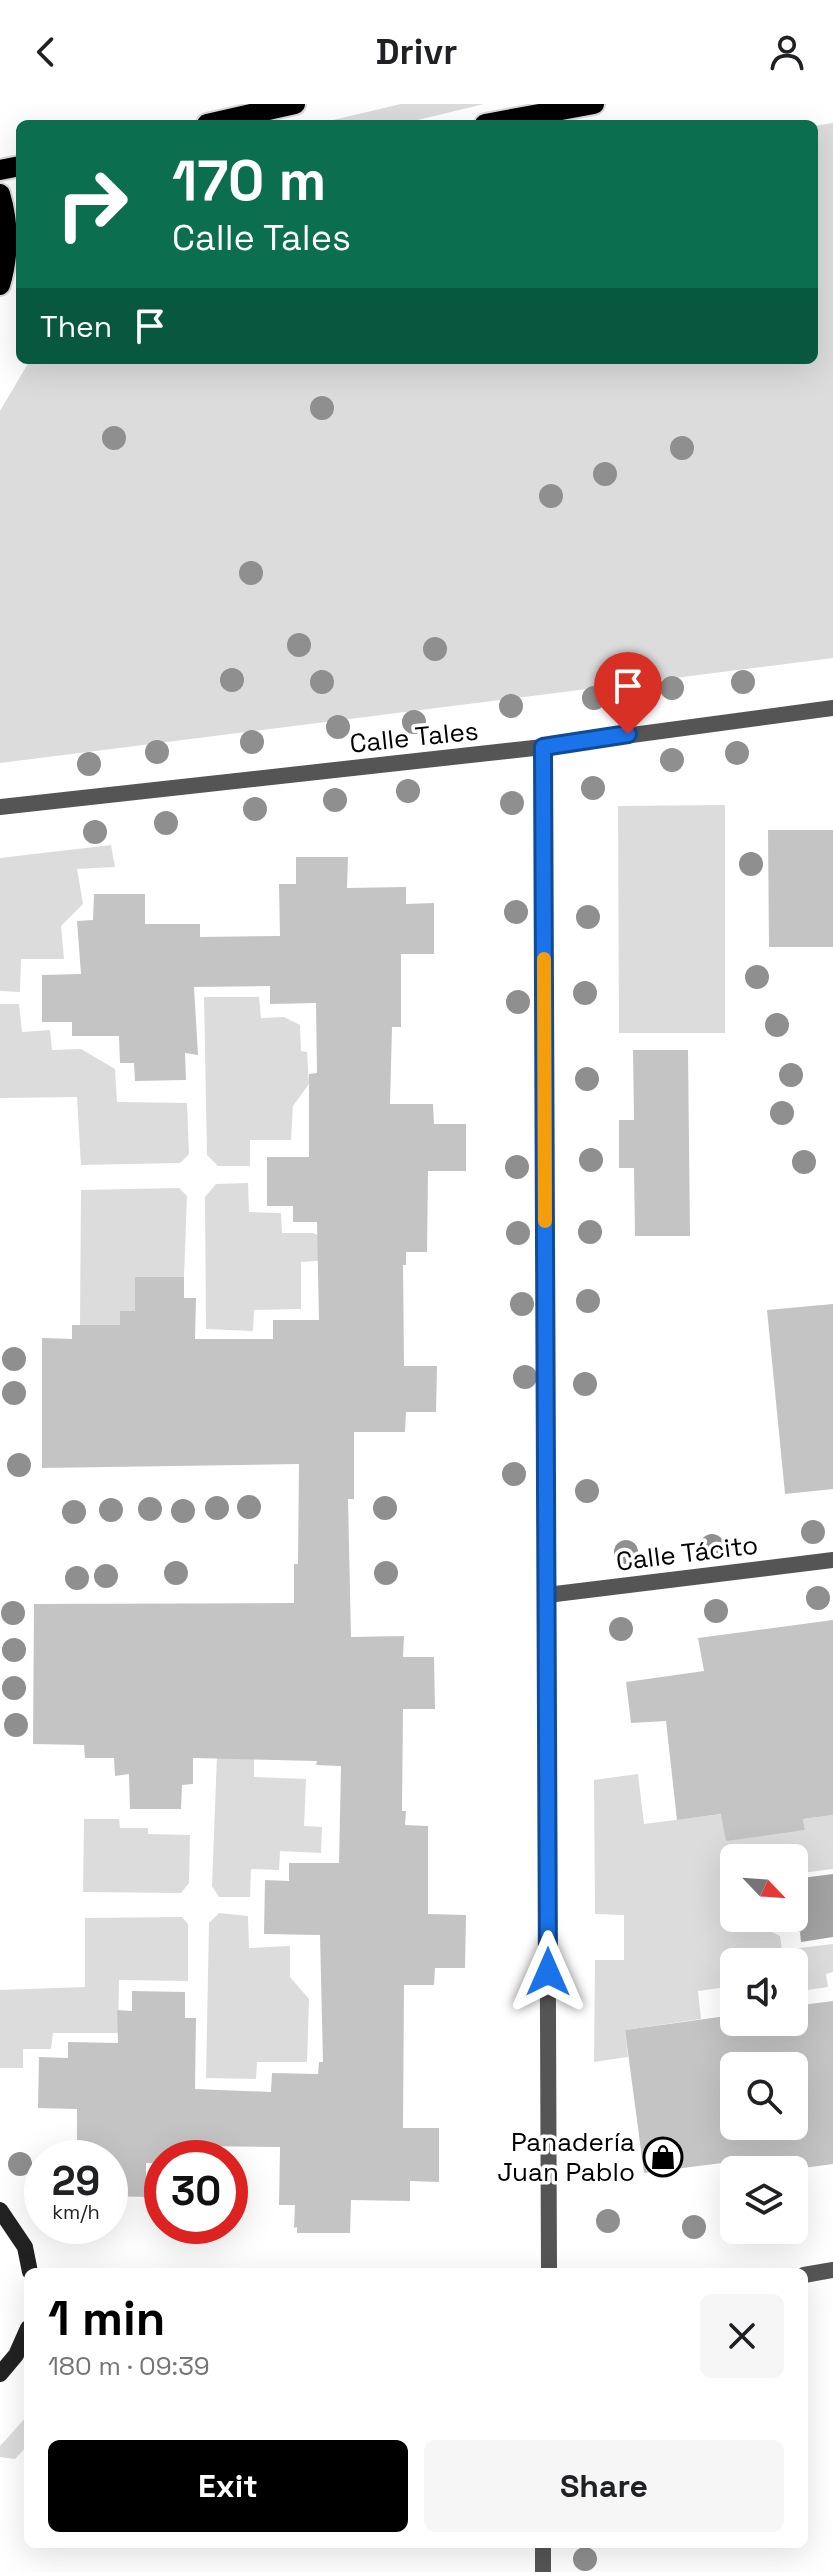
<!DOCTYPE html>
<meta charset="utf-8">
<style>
body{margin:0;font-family:"Space Grotesk",sans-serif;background:#f6f6f6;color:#202124;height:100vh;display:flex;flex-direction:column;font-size:30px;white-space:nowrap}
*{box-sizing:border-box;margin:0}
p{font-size:26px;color:#757577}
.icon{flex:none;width:44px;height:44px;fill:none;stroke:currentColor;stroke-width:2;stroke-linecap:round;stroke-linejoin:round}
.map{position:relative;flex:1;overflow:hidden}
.drawer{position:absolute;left:24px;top:2164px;width:784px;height:280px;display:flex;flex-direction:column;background:#fff;border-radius:12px;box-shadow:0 8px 32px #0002}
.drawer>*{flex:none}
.banner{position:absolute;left:16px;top:16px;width:802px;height:244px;border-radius:12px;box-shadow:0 8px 32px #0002;background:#0b6e4f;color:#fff;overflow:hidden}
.needle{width:52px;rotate:115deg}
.fabs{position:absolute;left:720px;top:1740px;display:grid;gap:16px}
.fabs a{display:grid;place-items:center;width:88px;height:88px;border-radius:12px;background:#fff;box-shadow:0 8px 32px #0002;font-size:40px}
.speed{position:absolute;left:24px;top:2036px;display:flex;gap:16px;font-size:40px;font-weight:700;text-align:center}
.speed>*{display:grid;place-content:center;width:104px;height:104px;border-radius:50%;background:#fff;box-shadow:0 8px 32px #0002;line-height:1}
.speed small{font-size:20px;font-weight:400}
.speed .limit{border:12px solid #d22;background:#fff;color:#111}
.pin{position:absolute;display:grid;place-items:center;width:68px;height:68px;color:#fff;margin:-82px -34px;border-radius:50% 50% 50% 0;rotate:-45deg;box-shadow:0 0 8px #0007}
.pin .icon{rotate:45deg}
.me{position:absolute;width:88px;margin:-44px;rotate:0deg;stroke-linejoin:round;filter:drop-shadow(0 0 6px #0008)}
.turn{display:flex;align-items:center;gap:28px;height:168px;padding:0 24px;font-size:36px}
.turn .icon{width:104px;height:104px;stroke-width:2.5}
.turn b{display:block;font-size:56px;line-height:68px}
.then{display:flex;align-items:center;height:76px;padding:0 24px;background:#0003;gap:16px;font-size:30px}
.round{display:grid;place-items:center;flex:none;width:84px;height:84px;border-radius:12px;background:#f6f6f6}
.overview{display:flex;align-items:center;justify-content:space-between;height:136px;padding:0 24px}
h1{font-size:48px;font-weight:800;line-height:60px;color:#000}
.action{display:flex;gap:16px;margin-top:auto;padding:16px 24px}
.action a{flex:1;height:92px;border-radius:12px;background:#000;color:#fff;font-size:32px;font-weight:800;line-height:92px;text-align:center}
.action a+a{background:#f6f6f6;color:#202124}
header{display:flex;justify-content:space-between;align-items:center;height:104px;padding:0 24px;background:#fff;font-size:36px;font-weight:800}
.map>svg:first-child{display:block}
</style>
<header><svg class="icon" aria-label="back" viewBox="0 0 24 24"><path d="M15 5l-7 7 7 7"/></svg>Drivr<svg class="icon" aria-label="person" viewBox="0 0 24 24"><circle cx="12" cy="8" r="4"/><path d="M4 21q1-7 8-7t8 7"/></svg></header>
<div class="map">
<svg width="833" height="2468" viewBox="0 0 833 2468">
<rect width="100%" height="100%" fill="#fff"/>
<g fill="#dcdcdc">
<polygon points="401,0 484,0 401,20 316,20"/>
<polygon points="833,19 833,554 0,659 0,307 30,256 814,256 814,22"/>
<polygon points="725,701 725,929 619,929 618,702"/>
<polygon points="111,741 115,763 77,765 83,800 61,822 64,855 21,855 20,888 0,887 0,754"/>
<polygon points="204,893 259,893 261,914 284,913 300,921 301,947 307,948 309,980 293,1002 291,1036 250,1036 250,1062 218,1062 207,1051"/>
<polygon points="0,900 19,900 22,928 50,926 52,946 81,945 115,965 117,998 187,999 189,1050 180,1059 81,1061 77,993 0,994"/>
<polygon points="248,1079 249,1108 281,1109 282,1129 313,1129 345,1143 345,1155 301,1158 301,1205 254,1206 253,1227 206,1225 205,1093 216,1080"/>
<polygon points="179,1084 187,1092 184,1173 135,1173 136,1207 120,1207 120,1221 80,1221 81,1086"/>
<polygon points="217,1651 254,1652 254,1673 306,1675 304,1722 322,1723 321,1749 280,1747 279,1766 251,1765 250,1793 219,1793 212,1782"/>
<polygon points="638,1670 644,1720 722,1710 796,1727 805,1726 803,1715 833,1711 833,1765 794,1770 794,1754 734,1754 734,1814 762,1814 763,1824 780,1832 782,1846 833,1840 833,1868 826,1870 828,1883 794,1888 794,1858 734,1858 734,1882 698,1887 701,1915 625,1926 628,1953 594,1958 595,1856 624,1856 624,1811 595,1810 594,1676"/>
<polygon points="84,1715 119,1715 120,1724 148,1724 148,1730 190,1731 189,1779 181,1789 83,1788"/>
<polygon points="219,1809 248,1812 249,1844 290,1842 290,1873 309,1895 307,1958 257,1958 256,1975 206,1974 209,1819"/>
<polygon points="182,1813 188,1820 188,1877 119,1876 118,1929 53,1929 51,1945 23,1945 23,1964 0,1964 0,1886 85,1883 85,1814"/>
<polygon points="28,2311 28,2341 15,2355 0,2353 0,2342"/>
</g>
<polygon fill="#a3a3a3" points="833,1770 833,1833 801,1838 800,1828 787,1823 781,1814 794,1814 794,1775"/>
<g fill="#c4c4c4" fill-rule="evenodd">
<polygon points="768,726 833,726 833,843 769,843"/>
<polygon points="296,753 348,753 347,784 406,783 406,800 434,799 434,850 401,850 401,923 392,923 390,1000 433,1000 434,1020 466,1020 466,1067 428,1067 427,1148 406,1148 406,1161 403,1161 404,1262 437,1262 436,1308 406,1308 405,1328 354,1328 354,1395 348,1395 351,1533 404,1532 403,1553 434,1553 435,1605 403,1605 402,1707 406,1707 405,1721 428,1722 428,1810 466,1811 465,1864 435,1864 434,1881 404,1881 403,2024 439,2024 439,2078 410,2077 410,2097 351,2096 350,2129 297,2129 297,2123 294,2124 295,2101 279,2101 280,2043 199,2042 199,2054 162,2054 162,2059 146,2059 146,2093 110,2092 110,2054 77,2054 77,2005 38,2004 39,1953 68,1954 68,1938 118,1939 117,1906 132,1907 132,1887 185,1888 185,1914 196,1914 195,1985 271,1988 272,1969 318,1970 319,1958 323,1958 320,1831 264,1830 265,1776 289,1777 289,1759 339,1759 341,1662 316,1661 317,1657 193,1654 193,1680 182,1681 181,1705 130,1705 129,1670 115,1672 114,1654 85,1654 84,1641 33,1640 34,1500 294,1499 294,1460 298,1460 299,1360 42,1364 42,1234 72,1235 72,1221 120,1221 120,1207 135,1207 135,1173 184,1173 184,1194 196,1194 195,1235 273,1235 273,1216 319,1216 317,1118 293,1118 293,1102 267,1102 267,1053 309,1053 309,970 317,969 316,899 270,900 270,882 194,883 198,951 185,949 186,976 135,977 134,959 120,959 119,932 72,932 72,918 42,918 42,871 81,870 77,817 93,816 94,790 145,790 145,820 200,820 200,833 280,832 279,780 296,780"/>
<polygon points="633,946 688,946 690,1132 635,1132 634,1064 619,1064 619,1016 634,1016"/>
<polygon points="833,1200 833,1385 785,1390 767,1206"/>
<polygon points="833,1516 833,1711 803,1715 805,1726 726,1737 721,1710 677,1716 666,1617 631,1619 626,1578 704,1567 698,1534"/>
<path d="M833 1897V2060L803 2064 804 2075 794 2076V2066H734V2084L725 2085 722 2059 644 2069 625 1926 734 1911V1918H794V1902ZM734 1962H794V2022H734Z"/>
</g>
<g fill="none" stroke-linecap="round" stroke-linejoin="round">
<defs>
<g id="primary">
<polyline points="207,20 295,0"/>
<polyline points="485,20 594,0"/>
<polyline points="0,66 20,62"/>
<path d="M0 90C9 119 9 152 0 181"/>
</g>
</defs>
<use href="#primary" stroke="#dbdbdb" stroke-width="24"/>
<g stroke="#555" stroke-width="16">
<polyline points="543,643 549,2168"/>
<polyline points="0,703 543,643 833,604"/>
<polyline points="547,1491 833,1456"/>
<polyline points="804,2171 833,2166"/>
<polyline points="543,2468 543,2440"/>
</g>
<g stroke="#222" stroke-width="16">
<polyline points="0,2106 25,2143 30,2168"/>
<polyline points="0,2270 16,2251 28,2224"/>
</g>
<use href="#primary" stroke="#000" stroke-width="20"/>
</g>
<g fill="#8f8f8f">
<circle cx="322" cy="304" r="12"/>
<circle cx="114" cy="334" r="12"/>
<circle cx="682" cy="344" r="12"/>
<circle cx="605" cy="370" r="12"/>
<circle cx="551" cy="392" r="12"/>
<circle cx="251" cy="469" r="12"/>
<circle cx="299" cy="541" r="12"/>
<circle cx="435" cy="545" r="12"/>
<circle cx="232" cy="576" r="12"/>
<circle cx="322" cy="578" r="12"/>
<circle cx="743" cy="578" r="12"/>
<circle cx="672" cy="584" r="12"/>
<circle cx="594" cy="594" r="12"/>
<circle cx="511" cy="602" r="12"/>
<circle cx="414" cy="618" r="12"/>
<circle cx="338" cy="623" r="12"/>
<circle cx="252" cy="638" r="12"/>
<circle cx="157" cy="648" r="12"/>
<circle cx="737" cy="649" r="12"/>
<circle cx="672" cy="656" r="12"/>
<circle cx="89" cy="660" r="12"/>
<circle cx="593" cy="684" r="12"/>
<circle cx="408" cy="687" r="12"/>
<circle cx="335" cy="696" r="12"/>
<circle cx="512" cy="699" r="12"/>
<circle cx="255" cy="705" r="12"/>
<circle cx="166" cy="719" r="12"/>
<circle cx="95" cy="728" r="12"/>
<circle cx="751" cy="760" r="12"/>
<circle cx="516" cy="808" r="12"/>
<circle cx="588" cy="813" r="12"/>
<circle cx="757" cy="873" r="12"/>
<circle cx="585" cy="889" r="12"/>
<circle cx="518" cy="898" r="12"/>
<circle cx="777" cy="921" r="12"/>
<circle cx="791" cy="971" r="12"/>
<circle cx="587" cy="975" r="12"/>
<circle cx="782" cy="1009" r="12"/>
<circle cx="591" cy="1056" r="12"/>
<circle cx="804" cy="1058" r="12"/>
<circle cx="517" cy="1063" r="12"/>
<circle cx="590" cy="1128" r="12"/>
<circle cx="518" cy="1129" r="12"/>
<circle cx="588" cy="1197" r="12"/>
<circle cx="522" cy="1200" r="12"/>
<circle cx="14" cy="1255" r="12"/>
<circle cx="525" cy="1273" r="12"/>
<circle cx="585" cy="1280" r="12"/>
<circle cx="14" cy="1289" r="12"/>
<circle cx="19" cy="1361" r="12"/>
<circle cx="514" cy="1370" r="12"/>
<circle cx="587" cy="1387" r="12"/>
<circle cx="249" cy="1403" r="12"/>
<circle cx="217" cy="1404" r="12"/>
<circle cx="385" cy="1404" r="12"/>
<circle cx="150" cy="1405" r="12"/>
<circle cx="111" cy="1406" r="12"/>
<circle cx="183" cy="1407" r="12"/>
<circle cx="74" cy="1408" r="12"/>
<circle cx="813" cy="1428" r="12"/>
<circle cx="712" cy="1442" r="12"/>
<circle cx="626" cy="1448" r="12"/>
<circle cx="176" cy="1469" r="12"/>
<circle cx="386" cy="1469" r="12"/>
<circle cx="106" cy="1472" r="12"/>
<circle cx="77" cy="1474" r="12"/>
<circle cx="818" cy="1494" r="12"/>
<circle cx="716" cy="1507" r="12"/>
<circle cx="13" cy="1509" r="12"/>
<circle cx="621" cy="1525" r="12"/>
<circle cx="14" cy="1546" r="12"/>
<circle cx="14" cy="1584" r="12"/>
<circle cx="16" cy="1621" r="12"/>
<circle cx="20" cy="2060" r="12"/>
<circle cx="608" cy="2117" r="12"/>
<circle cx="694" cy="2123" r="12"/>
<circle cx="585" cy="2455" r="12"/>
</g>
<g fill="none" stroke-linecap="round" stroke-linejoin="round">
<defs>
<polyline id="route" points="548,1868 543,643 628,630"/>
</defs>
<use href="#route" stroke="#114b97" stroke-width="20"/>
<use href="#route" stroke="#1a73e8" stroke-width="14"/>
<polyline stroke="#f59e0b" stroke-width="14" points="544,855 545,1117"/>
</g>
<defs>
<symbol id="shop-ring" viewBox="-11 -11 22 22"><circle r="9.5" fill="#fff" stroke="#000" stroke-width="1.5"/><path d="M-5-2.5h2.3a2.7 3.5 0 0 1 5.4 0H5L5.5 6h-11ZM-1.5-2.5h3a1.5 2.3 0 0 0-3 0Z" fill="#000"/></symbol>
</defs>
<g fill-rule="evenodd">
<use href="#shop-ring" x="641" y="2031" width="44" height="44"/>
</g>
<g text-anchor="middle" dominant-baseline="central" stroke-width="7" stroke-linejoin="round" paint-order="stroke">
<g font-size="26" fill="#000" stroke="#fff">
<text transform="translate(414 633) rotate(-6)">Calle Tales</text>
<text transform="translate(687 1449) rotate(-7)">Calle Tácito</text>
</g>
<g font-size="26" fill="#000" stroke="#fff" text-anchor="end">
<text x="635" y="2038">Panadería<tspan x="635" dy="30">Juan Pablo</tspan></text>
</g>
</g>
</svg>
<div class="fabs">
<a><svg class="needle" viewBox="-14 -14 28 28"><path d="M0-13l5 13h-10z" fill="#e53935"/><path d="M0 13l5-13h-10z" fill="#757577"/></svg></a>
<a><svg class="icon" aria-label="sound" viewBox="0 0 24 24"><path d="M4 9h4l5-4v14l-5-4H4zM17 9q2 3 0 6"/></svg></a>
<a><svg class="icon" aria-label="search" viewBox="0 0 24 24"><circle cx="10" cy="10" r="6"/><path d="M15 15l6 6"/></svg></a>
<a><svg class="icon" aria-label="layers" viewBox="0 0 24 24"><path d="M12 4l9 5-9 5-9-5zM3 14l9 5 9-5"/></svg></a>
</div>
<div class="speed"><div>29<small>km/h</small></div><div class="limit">30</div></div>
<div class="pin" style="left:628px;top:630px;background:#d93025"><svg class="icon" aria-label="arrive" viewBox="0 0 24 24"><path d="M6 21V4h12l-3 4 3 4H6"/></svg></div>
<svg class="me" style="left:548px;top:1868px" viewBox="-20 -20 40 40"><path d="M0-17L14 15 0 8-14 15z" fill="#1a73e8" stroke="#fff" stroke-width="4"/></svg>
<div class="banner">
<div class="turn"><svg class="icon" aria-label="right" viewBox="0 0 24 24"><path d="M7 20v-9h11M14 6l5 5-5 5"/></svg><div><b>170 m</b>Calle Tales</div></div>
<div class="then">Then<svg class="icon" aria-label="arrive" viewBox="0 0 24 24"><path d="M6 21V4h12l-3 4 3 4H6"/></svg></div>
</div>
<section class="drawer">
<div class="overview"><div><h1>1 min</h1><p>180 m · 09:39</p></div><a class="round"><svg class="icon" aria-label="close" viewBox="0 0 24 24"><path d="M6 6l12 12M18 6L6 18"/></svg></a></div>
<div class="action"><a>Exit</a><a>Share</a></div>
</section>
</div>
